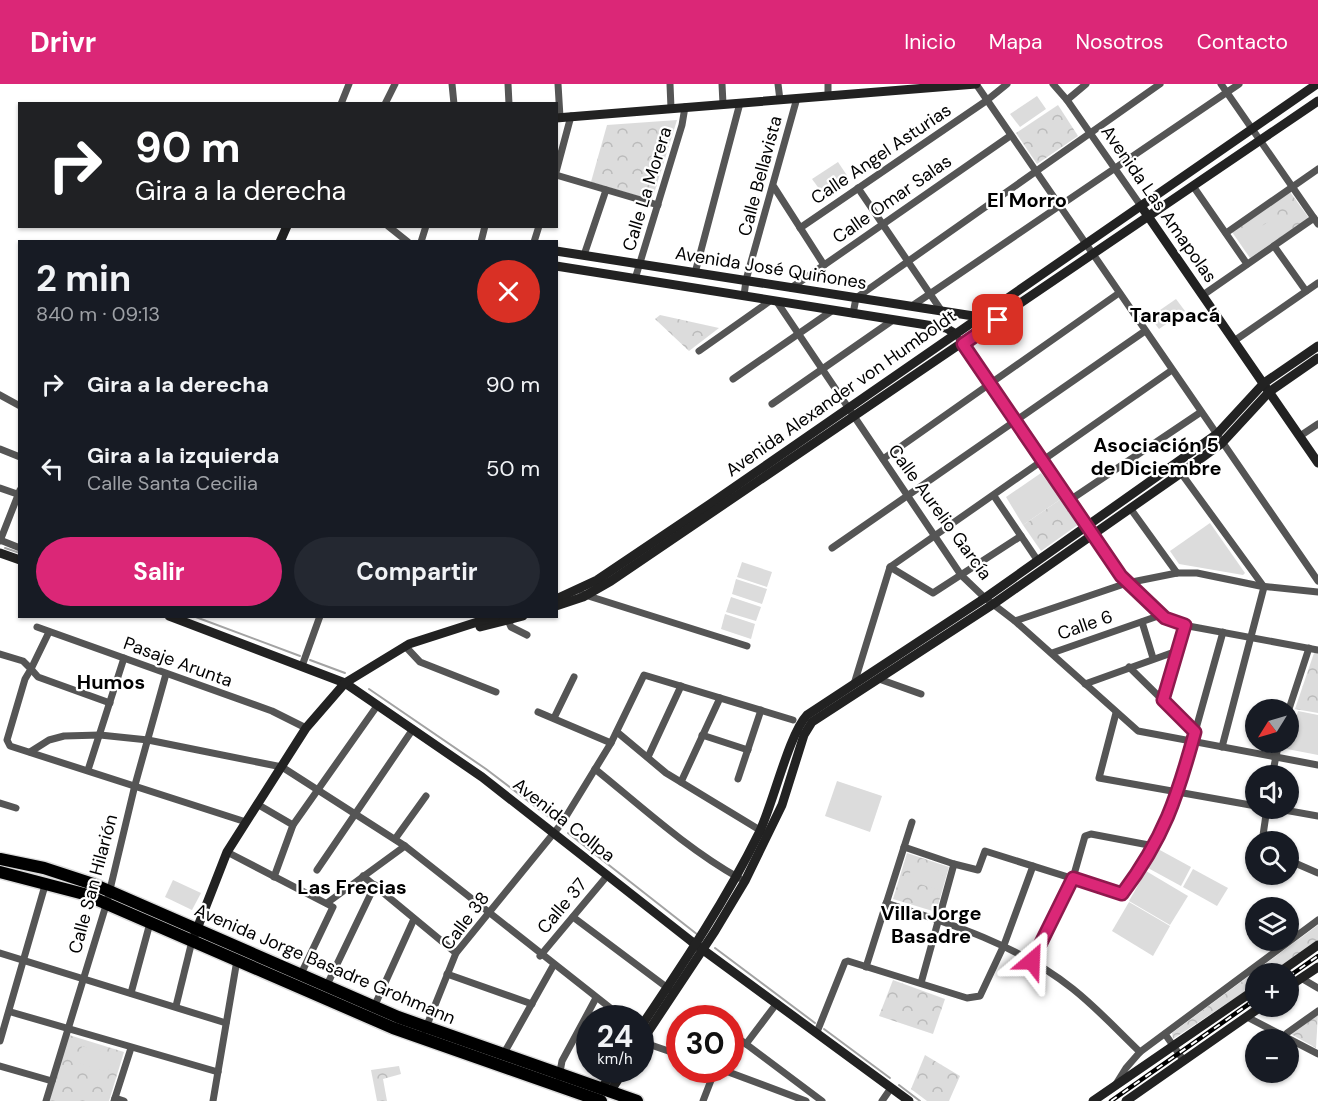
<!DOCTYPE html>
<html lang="es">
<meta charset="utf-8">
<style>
body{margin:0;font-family:"DM Sans",sans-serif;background:#242831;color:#f1f3f6;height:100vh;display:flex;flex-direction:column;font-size:22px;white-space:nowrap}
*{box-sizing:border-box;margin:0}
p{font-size:20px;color:#9ea1a6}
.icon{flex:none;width:33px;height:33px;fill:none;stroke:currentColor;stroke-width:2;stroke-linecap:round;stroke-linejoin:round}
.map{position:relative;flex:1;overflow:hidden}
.drawer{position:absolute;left:18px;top:156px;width:540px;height:378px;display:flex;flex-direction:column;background:#171b24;border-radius:0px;box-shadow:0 2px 4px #0004}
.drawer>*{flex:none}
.guide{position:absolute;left:18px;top:18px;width:540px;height:126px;border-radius:0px;box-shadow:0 2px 4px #0004;background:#202124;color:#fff;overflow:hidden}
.needle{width:39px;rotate:233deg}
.buttons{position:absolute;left:1245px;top:615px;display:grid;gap:12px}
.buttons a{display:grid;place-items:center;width:54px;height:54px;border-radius:50%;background:#171b24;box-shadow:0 2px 4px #0004;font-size:30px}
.speed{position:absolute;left:576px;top:921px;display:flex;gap:12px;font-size:30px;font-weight:700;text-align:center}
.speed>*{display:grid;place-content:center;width:78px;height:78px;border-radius:50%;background:#171b24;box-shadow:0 2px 4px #0004;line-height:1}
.speed small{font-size:15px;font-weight:400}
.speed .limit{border:9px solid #d22;background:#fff;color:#111}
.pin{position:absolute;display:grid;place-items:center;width:51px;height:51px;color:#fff;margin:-26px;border-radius:12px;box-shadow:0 3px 9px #0006}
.me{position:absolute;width:66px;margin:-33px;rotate:26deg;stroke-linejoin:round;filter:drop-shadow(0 0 4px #0008)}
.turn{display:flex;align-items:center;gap:21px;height:126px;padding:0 18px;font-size:27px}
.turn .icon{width:78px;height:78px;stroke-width:2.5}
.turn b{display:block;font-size:42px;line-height:51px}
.round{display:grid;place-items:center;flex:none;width:63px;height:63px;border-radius:32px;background:#242831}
.head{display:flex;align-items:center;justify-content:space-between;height:102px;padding:0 18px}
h1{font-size:36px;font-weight:700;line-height:45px}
.action{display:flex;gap:12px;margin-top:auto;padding:12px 18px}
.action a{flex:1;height:69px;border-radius:36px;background:#db2777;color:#fff;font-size:24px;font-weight:700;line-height:69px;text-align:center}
.action a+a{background:#242831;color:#f1f3f6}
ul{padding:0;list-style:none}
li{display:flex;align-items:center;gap:18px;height:84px;padding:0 18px}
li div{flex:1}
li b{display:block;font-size:22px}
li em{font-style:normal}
header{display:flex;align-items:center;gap:36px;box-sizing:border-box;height:84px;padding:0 30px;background:#db2777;color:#fff}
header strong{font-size:28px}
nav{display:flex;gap:33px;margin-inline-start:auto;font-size:21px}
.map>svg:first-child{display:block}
</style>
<header>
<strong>Drivr</strong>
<nav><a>Inicio</a><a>Mapa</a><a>Nosotros</a><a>Contacto</a></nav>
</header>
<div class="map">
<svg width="1318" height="1017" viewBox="0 0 1318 1017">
<defs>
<pattern id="forest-crowns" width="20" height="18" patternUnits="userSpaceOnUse" patternTransform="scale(1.5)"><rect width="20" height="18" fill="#dcdcdc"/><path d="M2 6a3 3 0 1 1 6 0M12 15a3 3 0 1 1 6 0" fill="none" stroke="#bbb"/></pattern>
</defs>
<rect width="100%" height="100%" fill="#fff"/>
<g fill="url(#forest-crowns)">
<polygon points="1058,21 1078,52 1037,80 1016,49"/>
<polygon points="677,36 652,116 591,98 607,41"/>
<polygon points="1290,108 1309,134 1250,174 1232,148"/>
<polygon points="660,231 719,244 689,267 655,235"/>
<polygon points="1061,415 1079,440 1041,467 1023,441"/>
<polygon points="1314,569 1318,569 1318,629 1295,625"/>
<polygon points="907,769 949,783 936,828 893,815"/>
<polygon points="1318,841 1318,857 1272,889 1256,890 1255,901 1173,955 1172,949"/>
<polygon points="893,896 945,915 933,950 879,932"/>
<polygon points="1318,929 1316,964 1289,949"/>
<polygon points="69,951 124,968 109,1017 49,1017"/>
<polygon points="925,971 960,992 949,1017 927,1017 911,1005"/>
<polygon points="399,982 401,990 383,995 387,1017 377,1017 371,986"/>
</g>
<g fill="#dcdcdc">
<polygon points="1037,12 1046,25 1020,43 1010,30"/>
<polygon points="838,78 848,93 823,110 812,95"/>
<polygon points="1272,135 1282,150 1253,171 1242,156"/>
<polygon points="1176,215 1185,227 1159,245 1150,233"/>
<polygon points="1041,389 1061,415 1023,441 1006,413"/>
<polygon points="1210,439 1245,489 1243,491 1179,480 1170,467"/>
<polygon points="742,478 772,488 767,503 737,493"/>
<polygon points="736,495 767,505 762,520 732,510"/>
<polygon points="731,513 761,523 756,537 726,528"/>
<polygon points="725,530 755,540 751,555 721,545"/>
<polygon points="1298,627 1318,631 1318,671 1287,665"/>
<polygon points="837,697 882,712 870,748 825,732"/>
<polygon points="1158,765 1191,783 1181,802 1148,784"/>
<polygon points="913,778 944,788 938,806 908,796"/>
<polygon points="1193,785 1228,804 1217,822 1183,803"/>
<polygon points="1146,787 1188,812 1170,841 1129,817"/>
<polygon points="173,796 201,809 192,826 165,813"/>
<polygon points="1129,818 1170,842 1153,872 1112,847"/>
<polygon points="82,962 113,971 108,988 77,979"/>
</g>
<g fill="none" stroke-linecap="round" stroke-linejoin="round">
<g stroke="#a3a3a3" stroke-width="2">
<polyline points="5,464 20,469"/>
<polyline points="193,532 300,572"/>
<polyline points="310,576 345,589"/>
<polyline points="369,605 486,685 553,736"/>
<polyline points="568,749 698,851"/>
<polyline points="715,864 815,939"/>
<polyline points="824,945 890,994"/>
<polyline points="899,1001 920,1017"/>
</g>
<defs>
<g id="highway">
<polyline points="0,775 44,784 93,800 398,933 637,1017"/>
<polyline points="0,788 84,810 393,944 601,1017"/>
</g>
</defs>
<use href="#highway" stroke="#dbdbdb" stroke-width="15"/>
<g stroke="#555" stroke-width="7">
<polyline points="452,0 454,20"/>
<polyline points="508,0 509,20"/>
<polyline points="558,0 560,33"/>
<polyline points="670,0 671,24"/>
<polyline points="722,0 723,20"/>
<polyline points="778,0 780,16"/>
<polyline points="828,0 828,12"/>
<polyline points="976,0 1318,497"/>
<polyline points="1053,0 1067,16 1141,122"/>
<polyline points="1221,0 1318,140"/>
<polyline points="1067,16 1086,0"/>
<polyline points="341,20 349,0"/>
<polyline points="385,20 395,0"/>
<polyline points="556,88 571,32"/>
<polyline points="556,91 658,121"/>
<polyline points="1193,102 1247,180"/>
<polyline points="774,103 824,181"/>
<polyline points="858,104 943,229"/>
<polyline points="388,142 408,158"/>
<polyline points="800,144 986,17 1007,0"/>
<polyline points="1226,149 1318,85"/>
<polyline points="421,158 426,142"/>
<polyline points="481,158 485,142"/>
<polyline points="534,158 539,142"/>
<polyline points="1274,162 1306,207"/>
<polyline points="584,171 606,106"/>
<polyline points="695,189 740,19"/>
<polyline points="635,195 682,41 685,23"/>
<polyline points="791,204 1010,52"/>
<polyline points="1203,211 1314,134"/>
<polyline points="744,212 746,196 797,14"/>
<polyline points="777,218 961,491 985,514 1015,537 1127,499 1177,489 1197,489 1260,502 1318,508"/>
<polyline points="912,222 1239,0"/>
<polyline points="853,230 856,214 1160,0"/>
<polyline points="959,255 1121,492 1161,531 1183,541 1318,566"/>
<polyline points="1234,257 1318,199"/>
<polyline points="699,267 770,217"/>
<polyline points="733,295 833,226"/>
<polyline points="0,311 20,322"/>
<polyline points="772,320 893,236"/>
<polyline points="1300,352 1318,340"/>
<polyline points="0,365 20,373"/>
<polyline points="883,375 1119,209"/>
<polyline points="1181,389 1264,503 1222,663"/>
<polyline points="0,404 20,411"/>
<polyline points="994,412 1038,477"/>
<polyline points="1070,416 1201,328"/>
<polyline points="1130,424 1177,489"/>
<polyline points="0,456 20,464"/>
<polyline points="0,457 20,406"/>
<polyline points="832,464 1145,247"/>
<polyline points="890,483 933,509 1021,452"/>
<polyline points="582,510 747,562"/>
<polyline points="506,532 511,543 527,551"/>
<polyline points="1015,537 1138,647 1318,681"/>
<polyline points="1142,538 1153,574"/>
<polyline points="37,543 272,627 306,644"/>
<polyline points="49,548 31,585 38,593 110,619"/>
<polyline points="405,562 420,578 496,608"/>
<polyline points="1052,569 1161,531"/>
<polyline points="0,570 23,577 31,585 25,595 7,656 10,662 246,738"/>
<polyline points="302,582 320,532"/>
<polyline points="1129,583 1195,648"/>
<polyline points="879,595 921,610"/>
<polyline points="854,600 890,483 1172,286"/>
<polyline points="1085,600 1177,567"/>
<polyline points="1163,616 1185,541"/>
<polyline points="1288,628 1309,564"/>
<polyline points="1116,629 1099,694 1256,722"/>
<polyline points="554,634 574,593"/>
<polyline points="617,648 666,689 763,748"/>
<polyline points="702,651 748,666"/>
<polyline points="611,659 644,591 793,636"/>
<polyline points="30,668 49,656 64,652 100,651 148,656 282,683 405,762 623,934"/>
<polyline points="648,673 681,602"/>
<path d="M595 685C642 723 686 764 739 794"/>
<polyline points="88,686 124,574"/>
<polyline points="1272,692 1279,658"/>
<polyline points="738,695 761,626"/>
<polyline points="681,698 720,614"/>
<polyline points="0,719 16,724"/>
<polyline points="257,720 293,741"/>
<polyline points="1273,724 1318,732"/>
<polyline points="395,755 426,712"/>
<polyline points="1262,758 1267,724"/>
<polyline points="904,763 954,780 921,899"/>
<polyline points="227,768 333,823 300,892"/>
<polyline points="1288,776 1318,789"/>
<polyline points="954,780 978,786 985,767 1122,810 1142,783 1167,739 1178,709 1223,548"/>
<polyline points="317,786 413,645"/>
<polyline points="363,792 456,869"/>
<polyline points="274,793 293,741 377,622"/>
<polyline points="327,819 405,762"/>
<path d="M886 819C952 840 1018 861 1073 905 1097 924 1118 947 1140 968"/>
<polyline points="573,833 669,905"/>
<polyline points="0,869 226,939"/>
<polyline points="540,872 607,792"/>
<polyline points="1032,877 1073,794 1085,752 1091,750 1154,762"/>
<polyline points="866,883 912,738"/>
<polyline points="447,890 532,920"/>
<polyline points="1301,894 1318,904"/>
<polyline points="326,903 375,801"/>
<polyline points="131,909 150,839"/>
<polyline points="176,922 192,857"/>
<polyline points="374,923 414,835"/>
<polyline points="11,928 218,988"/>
<polyline points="1247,933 1318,970"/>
<polyline points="698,934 703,927 713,934"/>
<polyline points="425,946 456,869 562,739 611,659 538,628"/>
<polyline points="730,948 822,1017"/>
<polyline points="817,948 845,878 848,877 967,914 980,912 1004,861 1033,782"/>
<polyline points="1165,950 1184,977"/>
<polyline points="640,952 648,960 680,971"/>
<polyline points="1282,956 1287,949 1318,927"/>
<polyline points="0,957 46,798"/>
<polyline points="746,960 777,919"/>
<polyline points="673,968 680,959"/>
<polyline points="503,971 553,882"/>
<polyline points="0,982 52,997"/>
<polyline points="723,986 806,1017"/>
<polyline points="559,993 562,977 596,914"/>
<polyline points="1116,1000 1126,984 1140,968 1318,836"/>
<polyline points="115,1014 124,1017"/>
<polyline points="46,1017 107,818 135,701 166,590"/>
<polyline points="114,1017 131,964"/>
<polyline points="213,1017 237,876"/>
<polyline points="703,1017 715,986"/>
<polyline points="882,1017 891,1004"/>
</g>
<g stroke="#222" stroke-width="9">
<polyline points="556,34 976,0"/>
<polyline points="1141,122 1318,379"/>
<polyline points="280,158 287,142"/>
<polyline points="556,167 980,233"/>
<polyline points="556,182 946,244 956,250"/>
<polyline points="0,469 20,476"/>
<polyline points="556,515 597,496 710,420 1317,0"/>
<polyline points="556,522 583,513 611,497 1318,17"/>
<polyline points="169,532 345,599 482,693 691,857 909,1017"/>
<polyline points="480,543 523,532"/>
<polyline points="195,850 227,768 306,644 345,599 409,560 496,532"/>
<polyline points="1277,890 1318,861"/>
<polyline points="1288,903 1318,883"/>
<path d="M640 944C683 880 725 818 759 749 773 720 789 650 807 631L985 514 1217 350 1264 299 1318 262"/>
<polyline points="640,960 715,847 745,797 782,721 804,651 812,638 992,521 1181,389 1222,359 1269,308 1318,274"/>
<polyline points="601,1005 614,986"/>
<polyline points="610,1008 624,986"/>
<polyline points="1093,1017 1256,905"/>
<polyline points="1126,1017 1262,922"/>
</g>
<use href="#highway" stroke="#000" stroke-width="12"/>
<defs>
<g id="rail">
<polyline points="1288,893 1318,872"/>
<polyline points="1111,1017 1256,915"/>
</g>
</defs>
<use href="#rail" stroke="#000" stroke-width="4.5"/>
<use href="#rail" stroke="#fff" stroke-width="2" stroke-dasharray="7" stroke-linecap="butt"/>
</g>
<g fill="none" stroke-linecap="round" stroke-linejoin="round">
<defs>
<path id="route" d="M998 236 963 260 1121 492 1165 534 1185 541 1163 616 1195 648C1177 714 1164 754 1122 810L1073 794 1032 877"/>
</defs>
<use href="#route" stroke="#8e194d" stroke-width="15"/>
<use href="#route" stroke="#db2777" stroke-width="10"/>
</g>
<g text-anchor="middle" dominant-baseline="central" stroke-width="4.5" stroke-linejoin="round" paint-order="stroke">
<g font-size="18" fill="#000" stroke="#fff">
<text transform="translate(881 70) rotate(-34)">Calle Angel Asturias</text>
<text transform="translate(760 92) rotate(-75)">Calle Bellavista</text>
<text transform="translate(647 105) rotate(-73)">Calle La Morera</text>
<text transform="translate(892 115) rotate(-35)">Calle Omar Salas</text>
<text transform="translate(1159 120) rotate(55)">Avenida Las Amapolas</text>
<text transform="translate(771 184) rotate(9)">Avenida José Quiñones</text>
<text transform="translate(841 309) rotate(-35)">Avenida Alexander von Humboldt</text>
<text transform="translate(940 428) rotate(54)">Calle Aurelio García</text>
<text transform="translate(1085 541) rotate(-19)">Calle 6</text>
<text transform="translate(178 578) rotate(20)">Pasaje Arunta</text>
<text transform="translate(564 736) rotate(38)">Avenida Collpa</text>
<text transform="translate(93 800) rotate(-75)">Calle San Hilarión</text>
<text transform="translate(562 822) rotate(-50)">Calle 37</text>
<text transform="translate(465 837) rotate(-53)">Calle 38</text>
<text transform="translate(325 880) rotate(23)">Avenida Jorge Basadre Grohmann</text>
</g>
<g font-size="20" font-weight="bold" fill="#000" stroke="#fff">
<text x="1027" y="116">El Morro</text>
<text x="1175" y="231">Tarapacá</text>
<text x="1156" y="361">Asociación 5<tspan x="1156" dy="23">de Diciembre</tspan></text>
<text x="111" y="598">Humos</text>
<text x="352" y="803">Las Frecias</text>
<text x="931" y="829">Villa Jorge<tspan x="931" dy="23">Basadre</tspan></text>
</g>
</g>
</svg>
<div class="buttons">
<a><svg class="needle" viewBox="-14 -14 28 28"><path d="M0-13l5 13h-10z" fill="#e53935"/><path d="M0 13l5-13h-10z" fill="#9ea1a6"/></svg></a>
<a><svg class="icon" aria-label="sound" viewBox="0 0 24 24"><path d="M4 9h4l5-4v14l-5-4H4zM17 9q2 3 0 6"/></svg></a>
<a><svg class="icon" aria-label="search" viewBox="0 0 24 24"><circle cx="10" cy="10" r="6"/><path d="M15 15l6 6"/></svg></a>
<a><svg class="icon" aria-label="layers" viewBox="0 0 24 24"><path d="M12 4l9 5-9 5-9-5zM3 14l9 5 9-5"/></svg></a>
<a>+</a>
<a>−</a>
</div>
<div class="speed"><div>24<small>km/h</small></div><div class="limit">30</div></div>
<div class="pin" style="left:998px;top:236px;background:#d93025"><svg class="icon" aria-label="arrive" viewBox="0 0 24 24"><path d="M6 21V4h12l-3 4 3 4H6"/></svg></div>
<svg class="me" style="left:1032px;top:877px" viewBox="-20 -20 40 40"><path d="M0-17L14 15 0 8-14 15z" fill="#db2777" stroke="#fff" stroke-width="4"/></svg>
<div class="guide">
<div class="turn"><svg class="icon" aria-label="right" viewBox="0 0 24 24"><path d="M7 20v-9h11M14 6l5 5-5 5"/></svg><div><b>90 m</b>Gira a la derecha</div></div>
</div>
<section class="drawer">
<div class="head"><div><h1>2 min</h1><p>840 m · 09:13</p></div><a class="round" style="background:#d93025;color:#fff"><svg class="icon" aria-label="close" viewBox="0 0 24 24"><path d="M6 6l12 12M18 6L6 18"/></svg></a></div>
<ul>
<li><svg class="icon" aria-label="right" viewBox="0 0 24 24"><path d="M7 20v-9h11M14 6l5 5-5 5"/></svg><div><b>Gira a la derecha</b></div><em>90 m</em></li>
<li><svg class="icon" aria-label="left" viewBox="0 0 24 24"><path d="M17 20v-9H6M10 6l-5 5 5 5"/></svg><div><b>Gira a la izquierda</b><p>Calle Santa Cecilia</p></div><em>50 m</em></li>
</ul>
<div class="action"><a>Salir</a><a>Compartir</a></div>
</section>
</div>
